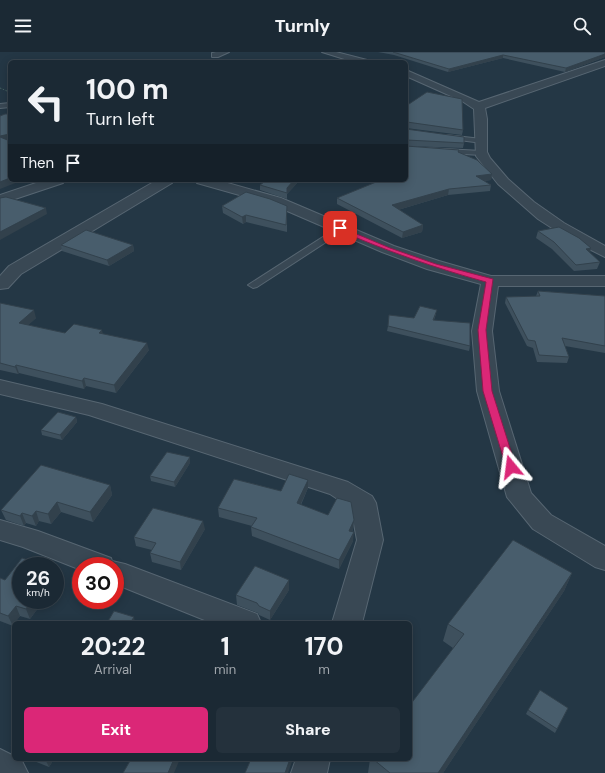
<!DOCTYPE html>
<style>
body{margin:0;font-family:"DM Sans",sans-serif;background:#24313c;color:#f1f3f6;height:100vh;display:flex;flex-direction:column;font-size:15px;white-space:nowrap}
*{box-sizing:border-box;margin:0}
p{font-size:13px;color:#a0a6ac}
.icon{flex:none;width:22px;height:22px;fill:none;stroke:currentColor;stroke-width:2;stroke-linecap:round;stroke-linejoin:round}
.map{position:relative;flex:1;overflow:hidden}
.panel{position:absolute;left:12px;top:569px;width:400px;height:140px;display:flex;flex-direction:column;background:#1b2934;border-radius:6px;box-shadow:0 2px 10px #0003,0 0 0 1px #39454f}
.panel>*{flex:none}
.top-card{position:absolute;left:8px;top:8px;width:400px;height:122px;border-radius:6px;box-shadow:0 2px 10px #0003,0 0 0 1px #39454f;background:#1b2934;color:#f1f3f6;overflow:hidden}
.speed{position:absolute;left:12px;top:505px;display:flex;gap:8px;font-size:20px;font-weight:700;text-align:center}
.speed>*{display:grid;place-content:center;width:52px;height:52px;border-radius:50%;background:#1b2934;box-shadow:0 2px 10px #0003,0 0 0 1px #39454f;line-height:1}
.speed small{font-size:10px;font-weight:400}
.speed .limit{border:6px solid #d22;background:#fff;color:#111}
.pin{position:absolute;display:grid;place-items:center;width:34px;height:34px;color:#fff;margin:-17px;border-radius:8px;box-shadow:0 2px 6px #0006}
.me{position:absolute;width:44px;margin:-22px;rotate:344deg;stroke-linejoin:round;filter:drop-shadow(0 0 3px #0008)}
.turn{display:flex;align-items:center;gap:14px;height:84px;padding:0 12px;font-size:18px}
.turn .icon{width:52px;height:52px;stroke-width:2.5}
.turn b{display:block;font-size:28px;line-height:34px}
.then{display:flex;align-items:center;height:38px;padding:0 12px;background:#0003;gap:8px;font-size:15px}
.eta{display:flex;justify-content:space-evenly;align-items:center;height:68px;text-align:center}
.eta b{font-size:24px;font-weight:800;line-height:28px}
.primary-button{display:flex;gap:8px;margin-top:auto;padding:8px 12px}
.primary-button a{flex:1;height:46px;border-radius:6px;background:#db2777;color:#fff;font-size:16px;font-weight:800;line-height:46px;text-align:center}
.primary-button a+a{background:#24313c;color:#f1f3f6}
header{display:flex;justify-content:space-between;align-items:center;height:52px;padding:0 12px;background:#1b2934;font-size:18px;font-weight:800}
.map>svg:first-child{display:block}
</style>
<header><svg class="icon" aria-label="menu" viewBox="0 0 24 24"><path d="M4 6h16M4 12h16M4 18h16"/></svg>Turnly<svg class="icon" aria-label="search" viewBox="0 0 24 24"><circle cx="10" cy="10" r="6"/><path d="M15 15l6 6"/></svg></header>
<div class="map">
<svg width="605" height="721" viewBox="0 0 605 721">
<rect width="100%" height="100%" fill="#243745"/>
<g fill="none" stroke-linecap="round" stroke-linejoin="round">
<defs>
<g id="lane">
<polygon points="10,51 10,55 0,56 0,52"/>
<polygon points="446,83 482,87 486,89 482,91 444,86 442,85"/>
<polygon points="406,95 482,99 486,101 482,103 406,99"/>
<polygon points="340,174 345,177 343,179 257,235 253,236 248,233"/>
</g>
<g id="street">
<polygon points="216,0 229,0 218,5 212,5 212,1"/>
<polygon points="322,0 336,0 367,8 369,10 354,10"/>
<polygon points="605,8 605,14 485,56 487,67 487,100 490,106 508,127 534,150 564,171 605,194 605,205 569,187 538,167 498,132 476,104 474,57 462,49 406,24 406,18 479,50"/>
<polygon points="45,128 65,128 63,131 0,152 0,143"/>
<polygon points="157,128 174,128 172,131 21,222 8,236 0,237 0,224 9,214"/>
<polygon points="195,128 217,128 281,146 394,194 439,209 491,224 605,224 605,234 498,234 492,279 499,339 531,441 551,463 605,494 605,518 595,515 533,477 507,445 477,339 472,279 481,232 427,217 382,200 271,152 197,131"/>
<polygon points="0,328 102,352 348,430 372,444 376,451 383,488 362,571 332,571 357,488 351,456 330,442 89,363 0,342"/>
<polygon points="0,468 38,479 111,506 112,509 125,512 257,562 261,571 212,571 115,532 115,514 81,514 81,518 23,495 0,488"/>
<polygon points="0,697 14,704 14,707 22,709 28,721 0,721"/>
<polygon points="296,707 330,707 327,721 291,721"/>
</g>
</defs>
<use href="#lane" stroke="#576672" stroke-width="2"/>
<use href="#street" stroke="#576672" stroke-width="2"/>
<polyline stroke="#456261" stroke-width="1" stroke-dasharray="1.5 1.5" stroke-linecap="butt" points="0,36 7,39"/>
<use href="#lane" fill="#394854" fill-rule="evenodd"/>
<use href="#street" fill="#394854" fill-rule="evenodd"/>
</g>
<g fill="#3e505d">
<polygon points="378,0 605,0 605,5 565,20 503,6 448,20 394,3"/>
<polygon points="406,54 463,78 462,83 406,76"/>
<polygon points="406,77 464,91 463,96 406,94"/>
<polygon points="459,100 492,122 491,128 484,129 491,133 490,139 448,143 398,158 423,173 422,180 402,186 337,152 337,146"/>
<polygon points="267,128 300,128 287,142 287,147 260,138 260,133"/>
<polygon points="222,154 287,154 287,180 246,170 243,172 223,161"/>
<polygon points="538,179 591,196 590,201 600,210 597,217 574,219 552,197 536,186"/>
<polygon points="61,193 133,193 134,199 109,214 62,199"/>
<polygon points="538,239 605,244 605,301 565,294 569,305 567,311 537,310 533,296 527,294 505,251 506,245 536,244"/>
<polygon points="0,251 36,266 28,273 65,281 103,282 149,298 116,341 86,334 84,337 19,321 18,322 0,318"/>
<polygon points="436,262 434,268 470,294 469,299 387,279 388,274 414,266"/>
<polygon points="76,365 77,370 62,388 42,383 41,378"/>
<polygon points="190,411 175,435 151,429 150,424"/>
<polygon points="110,433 112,443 93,470 61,460 51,472 39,469 36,474 26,471 24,474 6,468 1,458"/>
<polygon points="308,436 301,453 328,463 354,468 353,477 352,480 353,489 339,517 252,484 251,475 252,474 219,465 218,456 281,439"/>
<polygon points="205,477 181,518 152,510 150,501 152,498 136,494 134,485"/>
<polygon points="572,521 564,539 443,721 368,721 370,707 410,707 453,596 443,589 448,572"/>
<polygon points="0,526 44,548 30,567 20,564 14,571 13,574 0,569"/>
<polygon points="289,538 270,568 259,563 258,561 237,553 236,543"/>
<polygon points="568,656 555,681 526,662 528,658"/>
<polygon points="29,707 54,707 49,715"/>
</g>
<g fill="#32414c">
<polygon points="605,2 605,5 565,20 566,16"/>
<polygon points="503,3 503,6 448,20 449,17"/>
<polygon points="10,82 10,88 0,90 0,84"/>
<polygon points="492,122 491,128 475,130 476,124"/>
<polygon points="10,126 10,128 23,128 0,137 0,130"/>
<polygon points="294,128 300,128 287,142 287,147 287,136"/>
<polygon points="449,137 448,143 391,160 392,153"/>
<polygon points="46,156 47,162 0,188 0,180"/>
<polygon points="246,163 246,170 243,172 242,165"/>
<polygon points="423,173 422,180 402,186 403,180"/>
<polygon points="133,193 134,199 109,214 107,208"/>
<polygon points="591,196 589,203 586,197"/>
<polygon points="34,258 36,266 22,279 19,271"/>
<polygon points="102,278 104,286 99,281"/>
<polygon points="147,291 149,298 116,341 114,333"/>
<polygon points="16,313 19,321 18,322 15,315"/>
<polygon points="84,326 86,334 84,337 82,329"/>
<polygon points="76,365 77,370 62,388 60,383"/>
<polygon points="190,405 190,411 175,435 174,430"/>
<polygon points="308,428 308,436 297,460 297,451"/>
<polygon points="110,433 112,443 93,470 90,460"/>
<polygon points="57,450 61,460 51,472 48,462"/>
<polygon points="36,459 39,469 36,474 32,464"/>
<polygon points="22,461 26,471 24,474 20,464"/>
<polygon points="354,468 353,477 348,487 349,479"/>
<polygon points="203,469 205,477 181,518 180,510"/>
<polygon points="354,480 353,489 339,517 339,508"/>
<polygon points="55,517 59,527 55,533"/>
<polygon points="572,521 564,539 443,721 438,721"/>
<polygon points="289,528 289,538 270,568 270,559"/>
<polygon points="32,548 44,548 30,567 26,557"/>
<polygon points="16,554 20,564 15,571 14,571 13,574 8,564"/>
<polygon points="134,565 135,570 135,571 130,571"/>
<polygon points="45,707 54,707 49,715"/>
<polygon points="174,707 180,707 174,721 168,721"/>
<polygon points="290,707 293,707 288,721 285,721"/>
</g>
<g fill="#485d6c" stroke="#32414c">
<polygon points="393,0 605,0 605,2 566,16 503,3 449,17"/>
<polygon points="427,40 462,47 463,78 407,70 406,74 406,54"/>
<polygon points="5,62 10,62 10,82 0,84 0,64"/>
<polygon points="406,77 464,85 464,91 407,88 406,91"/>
<polygon points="0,85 10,89 10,126 0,130"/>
<polygon points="406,94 459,98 458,100 477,108 492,122 476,124 491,133 449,137 392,153 423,173 403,180 337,146 381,128 406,128"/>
<polygon points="267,128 294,128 287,136 287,141 260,133"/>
<polygon points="246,140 270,147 287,154 286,173 246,163 242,165 222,154"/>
<polygon points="6,145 46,156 0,180 0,146"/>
<polygon points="559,175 579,186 591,196 586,197 600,210 576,213 554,190 538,179"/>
<polygon points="86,178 133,193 107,208 61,193"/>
<polygon points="538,239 605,244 605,294 562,286 569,305 539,303 535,289 528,288 506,245 540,244"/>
<polygon points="0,251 34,258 19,271 65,281 74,272 102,278 99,281 147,291 114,333 84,326 82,329 16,313 15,315 0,311"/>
<polygon points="420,254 437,258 433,268 470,271 470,294 388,274 389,263 414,266"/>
<polygon points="58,360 76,365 60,383 41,378"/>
<polygon points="167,400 190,405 174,430 150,424"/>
<polygon points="41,413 110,433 90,460 57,450 48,462 36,459 32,464 22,461 20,464 1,458"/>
<polygon points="289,422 308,428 297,451 328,463 337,446 351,450 354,468 349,479 354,480 339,508 251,475 257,466 218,456 234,427 281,439"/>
<polygon points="153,456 203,469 180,510 150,501 156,491 134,485"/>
<polygon points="513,488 572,521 438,721 390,721 373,707 410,707 410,653 464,582 448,572"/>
<polygon points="22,506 46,514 21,514 21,548 32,548 26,557 16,554 8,564 0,561 0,526 5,528"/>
<polygon points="255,514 289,528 270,559 259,554 257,551 236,543"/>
<polygon points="114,559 134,565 130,571 107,571"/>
<polygon points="540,638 568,656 557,677 528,658"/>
<polygon points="14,689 14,695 11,694"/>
<polygon points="131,707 174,707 168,721 123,721"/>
<polygon points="251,707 290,707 285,721 245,721"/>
</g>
<path fill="#db2777" stroke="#8e194d" d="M340 175 390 196 436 212 493 227 486 278 492 339 516 415 514 417 511 418 506 415 483 339 478 278 486 230C435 216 387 199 338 178L337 176Z"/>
</svg>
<div class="speed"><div>26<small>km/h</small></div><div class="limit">30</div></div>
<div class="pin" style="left:340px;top:176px;background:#d93025"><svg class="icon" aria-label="arrive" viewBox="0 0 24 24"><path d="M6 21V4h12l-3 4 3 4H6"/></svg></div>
<svg class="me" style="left:511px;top:415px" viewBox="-20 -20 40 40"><path d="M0-17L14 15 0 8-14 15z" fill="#db2777" stroke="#fff" stroke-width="4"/></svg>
<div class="top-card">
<div class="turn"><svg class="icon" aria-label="left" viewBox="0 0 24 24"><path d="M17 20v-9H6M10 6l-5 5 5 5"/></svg><div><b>100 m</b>Turn left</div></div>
<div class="then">Then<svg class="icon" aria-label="arrive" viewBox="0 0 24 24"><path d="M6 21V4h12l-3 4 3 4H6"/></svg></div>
</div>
<section class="panel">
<div class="eta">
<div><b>20:22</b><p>Arrival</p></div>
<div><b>1</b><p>min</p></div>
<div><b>170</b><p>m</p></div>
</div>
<div class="primary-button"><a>Exit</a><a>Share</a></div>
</section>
</div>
